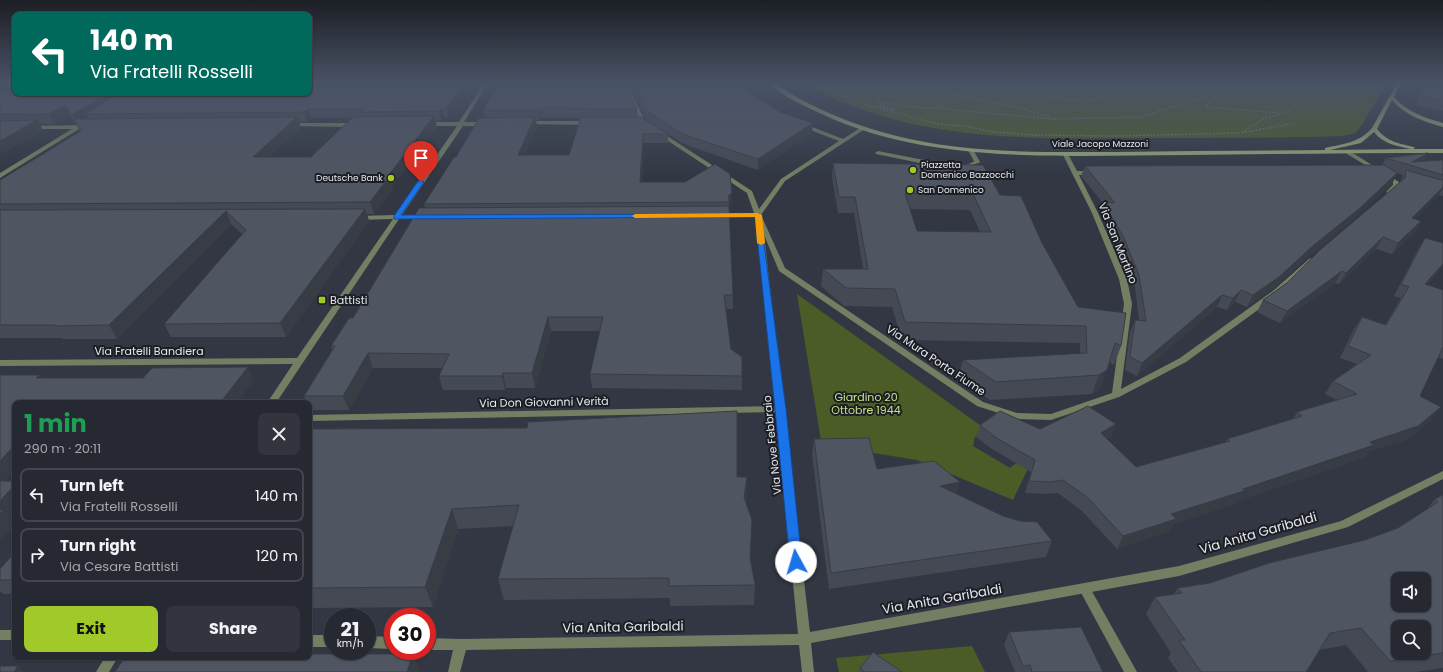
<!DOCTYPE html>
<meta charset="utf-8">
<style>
body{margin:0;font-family:Poppins,sans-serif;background:#32353e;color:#f1f3f6;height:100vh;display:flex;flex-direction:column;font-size:15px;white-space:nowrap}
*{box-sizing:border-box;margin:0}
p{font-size:13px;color:#a4a6ac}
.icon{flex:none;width:22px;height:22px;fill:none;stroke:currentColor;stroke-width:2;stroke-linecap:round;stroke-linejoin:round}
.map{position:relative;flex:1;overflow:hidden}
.side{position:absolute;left:12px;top:400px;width:300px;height:260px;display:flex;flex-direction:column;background:#262932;border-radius:8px;box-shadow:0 1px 3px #0004,0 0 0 1px #42454d}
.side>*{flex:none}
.banner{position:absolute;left:12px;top:12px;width:300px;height:84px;border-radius:8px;box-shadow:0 1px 3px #0004,0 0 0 1px #42454d;background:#00695c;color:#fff;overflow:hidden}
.fabs{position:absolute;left:1391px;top:572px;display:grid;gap:8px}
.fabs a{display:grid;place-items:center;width:40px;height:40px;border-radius:8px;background:#262932;box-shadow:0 1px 3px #0004,0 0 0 1px #42454d;font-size:20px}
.speed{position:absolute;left:324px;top:608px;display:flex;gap:8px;font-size:20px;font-weight:700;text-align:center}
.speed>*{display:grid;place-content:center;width:52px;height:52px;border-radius:50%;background:#262932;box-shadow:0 1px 3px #0004,0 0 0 1px #42454d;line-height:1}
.speed small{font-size:10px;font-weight:400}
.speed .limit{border:6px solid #d22;background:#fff;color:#111}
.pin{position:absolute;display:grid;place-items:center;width:34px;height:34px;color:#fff;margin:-41px -17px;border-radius:50% 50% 50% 0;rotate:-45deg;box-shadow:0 0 4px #0007}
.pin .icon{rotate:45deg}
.me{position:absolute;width:44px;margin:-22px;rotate:354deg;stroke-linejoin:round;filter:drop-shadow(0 0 3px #0008)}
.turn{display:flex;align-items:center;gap:14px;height:84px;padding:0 12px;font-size:18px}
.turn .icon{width:52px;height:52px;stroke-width:2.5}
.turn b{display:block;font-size:28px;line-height:34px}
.round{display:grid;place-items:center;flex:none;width:42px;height:42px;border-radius:8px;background:#32353e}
.head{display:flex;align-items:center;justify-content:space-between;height:68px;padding:0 12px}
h1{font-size:24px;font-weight:700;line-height:30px;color:#1e9e55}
.button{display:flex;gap:8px;margin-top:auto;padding:8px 12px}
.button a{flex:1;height:46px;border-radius:8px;background:#a1c92a;color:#111;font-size:16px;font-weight:700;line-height:46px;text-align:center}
.button a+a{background:#32353e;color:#f1f3f6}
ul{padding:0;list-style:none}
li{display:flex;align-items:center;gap:12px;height:54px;margin:0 8px 6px;padding:0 4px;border:2px solid #42454d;border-radius:8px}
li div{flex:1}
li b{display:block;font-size:15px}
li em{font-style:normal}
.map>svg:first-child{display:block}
</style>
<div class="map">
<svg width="1443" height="672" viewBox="0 0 1443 672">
<rect width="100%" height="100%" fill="#323743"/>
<g fill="#4c5c27">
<path d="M803 83H1387L1361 126 1355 133 1342 136C1275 138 1207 138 1139 138 1044 139 946 141 855 107 837 100 820 93 803 83Z"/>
<polygon points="797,294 984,428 975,437 973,446 1010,468 1026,455 1033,458 1013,500 917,460 867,452 823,453"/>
<polygon points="972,646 985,672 839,672 836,658"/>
</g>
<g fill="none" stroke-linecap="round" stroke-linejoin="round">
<g stroke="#6d717c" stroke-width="1.5" stroke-dasharray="2 1.5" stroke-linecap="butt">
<polyline points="747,83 759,92"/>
<polyline points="811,83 870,106 938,124 965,126 994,132 1034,135 1112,136 1241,133"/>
<polyline points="885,83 906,91 929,103 953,110 1055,119 1141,117 1214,94 1218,95"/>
<polyline points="967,83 1085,102 1159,83"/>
<polyline points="1236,83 1218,95 1206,107 1281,113"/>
<polyline points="1003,90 966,92 953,95 1017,107 1050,117"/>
<polyline points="906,91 910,83"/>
<polyline points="876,106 894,110 875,101 911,107 947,109"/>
<polyline points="1291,111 1263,119 1241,133 1295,123"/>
</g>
<g fill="#747e62" fill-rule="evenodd">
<polygon points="969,149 973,149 980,162 979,163 975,163 968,150"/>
<polygon points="1085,584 1089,586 1137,672 1124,672 1079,589 1081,586"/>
</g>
<g fill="#747e62" fill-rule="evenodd">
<polygon points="15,83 15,85 0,87 0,85"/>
<polygon points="484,83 488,83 464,122 486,122 489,124 486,126 463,126 402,215 423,215 426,217 423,219 399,219 276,403 267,403 293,364 0,366 0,360 297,358 393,219 357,220 354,218 357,216 395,215 457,126 426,126 423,124 426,122 459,122"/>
<polygon points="623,83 627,83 645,121 649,124 648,125 644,125 640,122"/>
<polygon points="526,121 590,121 593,123 590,125 524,124 523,123"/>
<polygon points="290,123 354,123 357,125 354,127 288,126 287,125"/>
<polygon points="802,123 843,139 860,128 865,129 785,181 761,215 785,268 983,402 1017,413 1051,414 1112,393 1124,304 1119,279 1092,213 1062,153 1063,152 1067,152 1077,171 1094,171 1097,173 1094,175 1079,175 1098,213 1127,279 1132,304 1121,389 1180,358 1274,290 1309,259 1311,258 1314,260 1280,294 1186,362 1119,397 1051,420 1017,419 977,406 779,271 764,235 810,632 1179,566 1341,521 1443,471 1443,479 1348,527 1179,576 811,643 814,672 802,672 799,645 466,650 460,672 448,672 453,650 427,650 427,638 461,639 798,634 776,412 309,421 309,415 775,406 756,223 758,221 756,217 719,217 716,215 719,213 754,213 747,193 656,133 661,132 752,191 759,209 781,179 839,141 800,126 800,124"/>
<polygon points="88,125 90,126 90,128 79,129 0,178 0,173 72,129 30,129 27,127 28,126"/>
<polygon points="878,151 949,165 952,167 949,169 876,154 875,153"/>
<polygon points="1347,152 1351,152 1382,171 1377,172 1347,154"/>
<polygon points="975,161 980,162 963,170 958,169"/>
<polygon points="1385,173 1399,182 1398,187 1389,194 1386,192 1393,185 1393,183 1383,176 1383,174"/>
<rect x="0" y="630" width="15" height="10"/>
<rect x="309" y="635" width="24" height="12"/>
<polygon points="367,636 393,637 393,649 367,648"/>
<polygon points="105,657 118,657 109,672 96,672"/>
</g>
<path fill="#96a679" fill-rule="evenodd" d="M769 83C775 82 793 95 800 99 830 115 861 127 893 135 965 154 1042 152 1116 152 1186 151 1255 151 1325 150V148C1343 144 1359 143 1372 128L1397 83H1401L1394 97C1407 112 1425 118 1443 123V127C1425 122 1404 115 1392 100L1377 129C1386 141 1400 144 1414 147L1415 148 1413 149H1443V153C1357 153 1270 154 1184 155 1075 155 951 164 848 125 839 122 831 118 822 114 804 106 783 97 769 83ZM1374 132C1383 144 1397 146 1411 149L1330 150 1361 143Z"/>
</g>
<g fill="#454954" fill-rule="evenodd">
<path d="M309 83H474L448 117H444L441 121H435L437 127 393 185V188L374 214H367L369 221 286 337H171L164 324 242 234 231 224 117 339H63L62 338H0V180L80 131 70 114 54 124H39L43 130 0 154V91L15 93ZM311 118H352L311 157H269L301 128 299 122H307Z"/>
<path d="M500 83 637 109 638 117 668 134V143H643L642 182 732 202 729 204V206L733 295V309H725L731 349 742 357V390L592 388 590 374 600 331H551L535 388H506L505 390H443L439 376 442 368H373L349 410H310L309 408V403H307L304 396 332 350 331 346 353 318 425 208 424 204 484 118 483 110ZM540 118H581L569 155H524L537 126 536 120H539Z"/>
<polygon points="628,83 735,83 812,133 758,170 695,148 682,143 646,120"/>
<polygon points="988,83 1010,83 1010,86"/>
<polygon points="1424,83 1443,83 1443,111 1417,106 1419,92"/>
<polygon points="1428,153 1423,161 1443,160 1443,196 1439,195 1415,219 1421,221 1415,232 1392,254 1376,249 1339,284 1335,283 1280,323 1257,312 1263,300 1287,283 1400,182 1403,175 1397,173 1392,184 1354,219 1308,257 1273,289 1247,307 1235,302 1227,310 1217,307 1137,376 1125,370 1130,332 1135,320 1139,320 1135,287 1120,249 1100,213 1103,203 1081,176 1085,166 1382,165 1386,158"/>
<path d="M833 163 1000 195 1042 243 1078 307 1121 346 1114 365 1109 362 1100 389 1092 394 990 400 958 378 963 360 1080 354V343L902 340 892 307 844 306 821 286 823 269H863L854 213H838L832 178ZM910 209 970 210 980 232 917 231Z"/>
<polygon points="1425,238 1427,285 1443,290 1443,359 1438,357 1420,396 1432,419 1409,439 1369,451 1365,457 1238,501 1237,503 1173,524 1169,531 1117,549 1082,511 1058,493 1046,494 1025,493 1031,472 992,449 976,437 980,425 1040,429 1111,437 1107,439 1136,467 1226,442 1227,439 1293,419 1297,412 1337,400 1325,394 1333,381 1357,364 1340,358 1354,329 1362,317 1385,325 1401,298 1394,296 1418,249"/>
<polygon points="309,429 737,477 747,497 746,502 750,559 755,585 754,605 670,606 670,598 504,600 498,579 513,526 458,529 433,607 309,608"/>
<polygon points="814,439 877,469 957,494 1052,541 1046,557 829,589 812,455"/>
<polygon points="1443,495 1443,668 1416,672 1368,672 1346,645 1319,650 1306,672 1178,672 1168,658 1171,653 1146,614 1155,597 1174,594 1178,588 1210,583 1365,540 1398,528 1427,509 1435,499"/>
<polygon points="15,552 15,594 3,594 0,591 0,569"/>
<polygon points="1009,632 1103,672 1015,672 1004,645"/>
<polygon points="860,668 902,672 859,672"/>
</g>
<g fill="#383c45">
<polygon points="466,83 474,83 448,117 446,108"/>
<polygon points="108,93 128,93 86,114 88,117 78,124 73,114"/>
<polygon points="66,105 70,114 54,124 49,114"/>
<polygon points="442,108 444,117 441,121 439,111"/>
<polygon points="539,108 540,118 539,120 538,110"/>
<polygon points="308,109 311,118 307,122 304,112"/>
<polygon points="434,116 437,127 393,185 393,188 374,214 370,202 388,176"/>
<polygon points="297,117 301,128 257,168 253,157"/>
<polygon points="535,117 537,126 519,164 518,155"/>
<polygon points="37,120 43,130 0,154 0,141"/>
<polygon points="813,123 812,133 758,170 758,159"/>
<polygon points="643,134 643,143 641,192 640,182"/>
<polygon points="1428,153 1422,162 1412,162"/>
<polygon points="1397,173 1392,184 1354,219 1308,257 1273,289 1247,307 1253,295 1314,245"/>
<polygon points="1443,187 1443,188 1439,195 1405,229 1412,218"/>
<polygon points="732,193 732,202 729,204 729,195"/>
<polygon points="365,209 369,221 286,337 280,323"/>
<polygon points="226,211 231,224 117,339 109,325"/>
<polygon points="1421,221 1415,232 1392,254 1398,243"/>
<polygon points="1383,237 1376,249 1339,284 1346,273"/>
<polygon points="1443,264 1443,267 1418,296 1425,284"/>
<polygon points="1342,271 1335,283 1280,323 1287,311"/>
<polygon points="1241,290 1235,302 1227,310 1233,298"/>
<polygon points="1222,295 1217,307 1137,376 1142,363"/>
<polygon points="548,317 551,331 535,388 532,373"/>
<polygon points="368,353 373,368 349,410 343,396"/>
<polygon points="248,367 254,380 237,403 220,403"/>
<polygon points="1107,370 1100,389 1092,394 1099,375"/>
<polygon points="503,373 506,388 505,390 502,376"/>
<polygon points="40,375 49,388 36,378"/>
<polygon points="1441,407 1432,419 1409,439 1369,451 1365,457 1238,501 1237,503 1173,524 1169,531 1117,549 1123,536 1171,514 1243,489 1370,442"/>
<polygon points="1116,424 1111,437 1096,446 1101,433"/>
<polygon points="15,445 15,470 0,486 0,461"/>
<polygon points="747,477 747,497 744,517 744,497"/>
<polygon points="960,482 956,497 940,486"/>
<polygon points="15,485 15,511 10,517 15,523 15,524 0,541 0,501"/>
<polygon points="452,509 458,529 433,607 425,587"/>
<polygon points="413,654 421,672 407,672"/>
<polygon points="18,666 24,672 14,672"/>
</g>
<g fill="#505562" stroke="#383c45" fill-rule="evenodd">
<polygon points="309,83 466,83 446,108 442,108 439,111 360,112 363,109 308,109 304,112 86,114 119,93 309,93"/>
<polygon points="500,83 625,83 637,109 539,108 538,110 483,110"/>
<polygon points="632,83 735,83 780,112 813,123 758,159 694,138 681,133 646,110"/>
<polygon points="1424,83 1443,83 1443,101 1422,97"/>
<polygon points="0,91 15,91 15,93 108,93 73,114 71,114 66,105 49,114 0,114"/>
<polygon points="434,116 388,176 390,176 370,202 0,204 0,180 81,131 75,120 76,119 297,117 253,157 311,157 353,117"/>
<polygon points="535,117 518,155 569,155 581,117 641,117 668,134 643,134 640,182 685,182 715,164 730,174 732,193 729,195 729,202 424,204 454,157 456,157 479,118"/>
<polygon points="37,120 0,141 0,121"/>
<polygon points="1428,153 1412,162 1443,160 1443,175 1386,158"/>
<path d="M833 163 983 165 1000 195 1021 196 1042 243 1078 307 1126 313 1121 346 1115 343 1107 370 1099 375 996 382 963 360 1087 353 1086 326 905 322 895 289 846 288 823 269H868L855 197H839ZM905 193 973 194 991 232 917 231Z"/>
<polygon points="1384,165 1397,173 1360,208 1314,245 1279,277 1253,295 1241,290 1233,298 1222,295 1142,363 1130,357 1135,320 1146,321 1139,275 1124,238 1103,202 1115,203 1085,166"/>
<polygon points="1406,170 1441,180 1443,179 1443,187 1412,218 1421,221 1398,243 1383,237 1346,273 1342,271 1287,311 1263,300 1287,283 1320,250 1405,178"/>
<polygon points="729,206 733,295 724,295 731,349 742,357 742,376 590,374 603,317 548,317 532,373 503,373 502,376 439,376 449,354 368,353 343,396 304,396 335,346 331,346 349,318 353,318 419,208"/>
<polygon points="365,209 280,323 164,324 246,230 226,211 109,325 54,326 55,325 0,325 0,210"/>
<polygon points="1425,238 1443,243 1443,264 1425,284 1443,290 1443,347 1420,396 1441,407 1418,426 1370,442 1374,445 1243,489 1244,491 1171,514 1176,519 1123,536 1088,498 1063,480 1051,482 1029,481 1035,460 995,437 980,425 1000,411 1040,429 1088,406 1116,424 1101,433 1136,467 1230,441 1227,439 1302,416 1297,412 1357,394 1333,381 1371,355 1348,346 1362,317 1386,325 1409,287 1401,284"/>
<polygon points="248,367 220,403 15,403 15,445 0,461 0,375 40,375 36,378 143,378 152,368"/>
<polygon points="737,411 737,477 747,477 744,497 752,520 750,557 755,585 669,586 669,578 498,579 519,505 452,509 425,587 309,588 309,429 527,428 528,422"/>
<polygon points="869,438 877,469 934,461 960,482 940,486 1003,516 1020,521 1037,522 1052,541 831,573 814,439"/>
<polygon points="0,481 15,481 15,485 0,501"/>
<path d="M1443 495V653L1390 661 1361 628 1330 633 1306 672H1201L1179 640H1185L1155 597 1182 593 1178 588 1210 583 1269 563 1365 540 1398 528 1438 502 1435 499ZM1398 579H1424V605H1398ZM1398 627H1424V653H1398Z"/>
<polygon points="0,510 4,510 0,514"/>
<polygon points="15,552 15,580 0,580 0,569"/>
<polygon points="1081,627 1103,672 1032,672 1030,665 1023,666 1009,632"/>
<polygon points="873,652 902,672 865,672 860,668"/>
<polygon points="309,654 413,654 407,672 115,672 125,657 309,657"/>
<polygon points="0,666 18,666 14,672 0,672"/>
</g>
<linearGradient id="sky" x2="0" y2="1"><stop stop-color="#1c1e25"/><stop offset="0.47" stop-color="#495366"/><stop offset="1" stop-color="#495366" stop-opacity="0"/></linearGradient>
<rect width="1443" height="177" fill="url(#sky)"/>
<polygon fill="#1a73e8" stroke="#114b97" points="421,180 424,182 401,215 760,214 786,409 802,562 800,566 796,568 791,566 790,562 775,409 755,217 394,219 394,216 418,181"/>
<polygon fill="#f59e0b" points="758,213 762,215 765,243 761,245 757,243 755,217 635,218 632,216 635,214"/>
<g fill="#a1c92a" stroke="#1c1e24" stroke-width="1.5">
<circle cx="913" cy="170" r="4"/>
<circle cx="391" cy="178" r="4"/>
<circle cx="910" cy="190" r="4"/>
<rect x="318" y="296" width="8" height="8" rx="2"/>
</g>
<g text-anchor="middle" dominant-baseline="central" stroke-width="4" stroke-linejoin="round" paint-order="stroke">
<g font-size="9" fill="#e4e7ef" stroke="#1c1e24">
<text x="1100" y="144">Viale Jacopo Mazzoni</text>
</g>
<g font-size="9" fill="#e4e7ef" stroke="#1c1e24" text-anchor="start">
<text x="921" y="165">Piazzetta<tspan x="921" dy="10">Domenico Bazzocchi</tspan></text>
<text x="383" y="178" text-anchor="end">Deutsche Bank</text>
<text x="918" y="190">San Domenico</text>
</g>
<g font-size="11" fill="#e4e7ef" stroke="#1c1e24">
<text transform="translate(1118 243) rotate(68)">Via San Martino</text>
<text x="149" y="351">Via Fratelli Bandiera</text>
<text transform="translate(936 360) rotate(34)">Via Mura Porta Fiume</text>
<text transform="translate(544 402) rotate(-1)">Via Don Giovanni Verità</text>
<text transform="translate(772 445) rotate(-96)">Via Nove Febbraio</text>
</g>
<g font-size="11" fill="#e4e7ef" stroke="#1c1e24" text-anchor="start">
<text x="330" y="300">Battisti</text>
</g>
<g font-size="11" fill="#c4e384" stroke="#1c1e24">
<text x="866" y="397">Giardino 20<tspan x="866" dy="13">Ottobre 1944</tspan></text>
</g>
<g font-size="13" fill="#e4e7ef" stroke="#1c1e24">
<text transform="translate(1258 533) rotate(-16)">Via Anita Garibaldi</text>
<text transform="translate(942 599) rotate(-10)">Via Anita Garibaldi</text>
<text transform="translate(623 627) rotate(-1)">Via Anita Garibaldi</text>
</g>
</g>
</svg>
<div class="fabs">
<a><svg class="icon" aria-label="sound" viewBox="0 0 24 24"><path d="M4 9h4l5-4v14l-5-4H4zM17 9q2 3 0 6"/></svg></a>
<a><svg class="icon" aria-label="search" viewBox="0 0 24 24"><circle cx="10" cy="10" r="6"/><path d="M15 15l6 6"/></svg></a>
</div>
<div class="speed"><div>21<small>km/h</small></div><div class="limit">30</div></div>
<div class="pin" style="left:421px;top:182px;background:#d93025"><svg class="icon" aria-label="arrive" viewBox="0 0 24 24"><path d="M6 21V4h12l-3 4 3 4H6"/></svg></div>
<svg class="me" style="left:796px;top:562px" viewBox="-20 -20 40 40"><circle r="19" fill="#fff"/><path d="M0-13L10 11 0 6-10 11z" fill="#1a73e8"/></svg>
<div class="banner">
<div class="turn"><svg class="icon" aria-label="left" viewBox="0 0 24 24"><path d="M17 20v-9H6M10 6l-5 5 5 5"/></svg><div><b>140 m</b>Via Fratelli Rosselli</div></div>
</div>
<section class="side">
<div class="head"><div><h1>1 min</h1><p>290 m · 20:11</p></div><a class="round"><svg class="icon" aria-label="close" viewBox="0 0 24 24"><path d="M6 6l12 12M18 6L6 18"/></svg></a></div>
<ul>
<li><svg class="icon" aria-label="left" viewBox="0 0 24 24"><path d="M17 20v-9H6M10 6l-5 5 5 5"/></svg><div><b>Turn left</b><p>Via Fratelli Rosselli</p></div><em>140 m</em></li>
<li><svg class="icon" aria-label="right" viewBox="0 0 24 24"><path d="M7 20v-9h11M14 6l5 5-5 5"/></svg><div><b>Turn right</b><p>Via Cesare Battisti</p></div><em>120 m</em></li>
</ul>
<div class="button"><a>Exit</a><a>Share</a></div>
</section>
</div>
